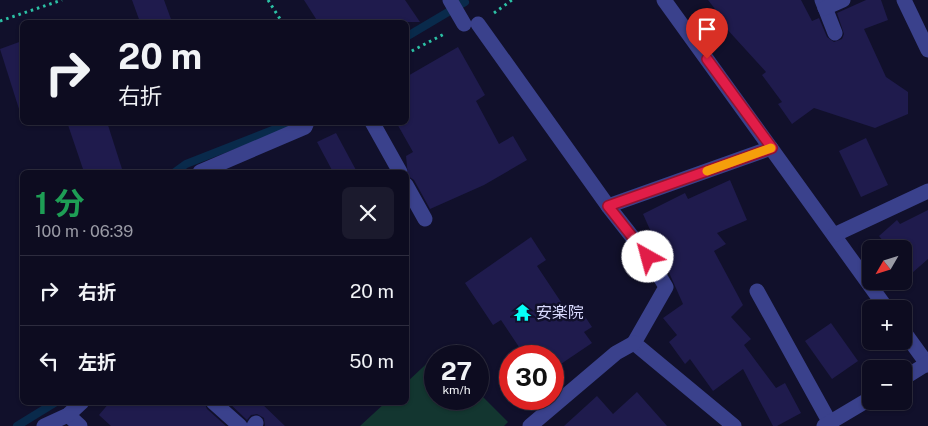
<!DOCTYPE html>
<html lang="ja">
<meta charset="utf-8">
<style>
body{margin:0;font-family:"Public Sans","Noto Sans JP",sans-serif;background:#1b1a2d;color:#f1f3f6;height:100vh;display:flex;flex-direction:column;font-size:19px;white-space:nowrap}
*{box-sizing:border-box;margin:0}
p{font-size:16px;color:#9a9ba5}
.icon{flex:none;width:28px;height:28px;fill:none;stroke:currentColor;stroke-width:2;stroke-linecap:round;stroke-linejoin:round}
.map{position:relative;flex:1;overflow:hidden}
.details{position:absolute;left:20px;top:170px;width:389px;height:235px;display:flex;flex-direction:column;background:#0d0c20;border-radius:8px;box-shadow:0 1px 4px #0004,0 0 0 1px #2d2c3e}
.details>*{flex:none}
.top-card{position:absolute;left:20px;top:20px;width:389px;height:105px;border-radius:8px;box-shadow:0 1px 4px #0004,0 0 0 1px #2d2c3e;background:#0d0c20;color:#f1f3f6;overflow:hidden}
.needle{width:32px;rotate:231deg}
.buttons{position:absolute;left:862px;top:240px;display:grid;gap:10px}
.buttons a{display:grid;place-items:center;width:50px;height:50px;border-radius:8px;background:#0d0c20;box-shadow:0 1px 4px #0004,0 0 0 1px #2d2c3e;font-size:25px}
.speed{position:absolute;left:424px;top:345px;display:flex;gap:10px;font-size:25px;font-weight:700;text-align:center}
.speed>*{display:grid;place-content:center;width:65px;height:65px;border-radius:50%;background:#0d0c20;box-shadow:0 1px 4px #0004,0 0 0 1px #2d2c3e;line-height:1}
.speed small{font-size:12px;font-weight:400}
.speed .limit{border:8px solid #d22;background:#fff;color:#111}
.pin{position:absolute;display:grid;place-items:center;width:42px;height:42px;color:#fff;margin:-51px -21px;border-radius:50% 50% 50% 0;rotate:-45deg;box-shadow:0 0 5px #0007}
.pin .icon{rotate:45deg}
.me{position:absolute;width:55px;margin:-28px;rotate:322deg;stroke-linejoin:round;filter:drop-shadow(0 0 4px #0008)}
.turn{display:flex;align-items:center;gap:18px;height:105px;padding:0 15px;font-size:22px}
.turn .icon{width:65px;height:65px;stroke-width:2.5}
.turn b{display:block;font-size:35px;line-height:42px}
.round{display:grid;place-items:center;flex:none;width:52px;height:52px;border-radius:8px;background:#1b1a2d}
.overview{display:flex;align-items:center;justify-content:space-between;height:85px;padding:0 15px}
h1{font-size:30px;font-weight:700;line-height:38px;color:#1e9e55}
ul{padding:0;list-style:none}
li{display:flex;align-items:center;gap:15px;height:70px;padding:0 15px;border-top:1px solid #2d2c3e}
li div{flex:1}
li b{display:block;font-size:19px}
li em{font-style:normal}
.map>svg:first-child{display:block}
</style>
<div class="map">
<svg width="928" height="426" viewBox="0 0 928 426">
<rect width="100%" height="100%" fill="#11102b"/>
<polygon fill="#133630" points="438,353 441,356 435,356 435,399 478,399 478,392 508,422 504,426 360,426 385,403 406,402 406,383"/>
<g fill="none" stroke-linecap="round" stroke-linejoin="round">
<g stroke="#092a4b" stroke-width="8">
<polyline points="406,37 465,2 463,0"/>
<polyline points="175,172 186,164 293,122"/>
<polyline points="17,426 56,402"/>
</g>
</g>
<g fill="#1f1b4d">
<polygon points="132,0 164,0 172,22 140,22"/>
<polygon points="304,0 405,0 420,22 318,22"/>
<polygon points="708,0 801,0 812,21 819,18 827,37 834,42 842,39 844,34 837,13 866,0 881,0 888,20 864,29 886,77 908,92 908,114 875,128 814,108 792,124 778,104 782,102 762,75 766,72 715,16 718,13"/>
<polygon points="22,41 22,109 19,109 0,49"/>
<polygon points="458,47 485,95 476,101 499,144 513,136 527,160 484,185 430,209 414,180 408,176 406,156 413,152 396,122 406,122 406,77"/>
<polygon points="67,122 107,122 122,169 110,172 84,172"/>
<polygon points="336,133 357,172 333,172 317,142"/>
<polygon points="866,138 888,185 861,197 839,151"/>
<polygon points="730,180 747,220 717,233 726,244 714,251 743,305 731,317 751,339 744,345 776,388 785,383 801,413 777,426 773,426 743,369 713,391 690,359 685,364 669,342 677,335 663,318 683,304 643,214 685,193 688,199"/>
<polygon points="928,210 928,259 904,280 904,249 890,249 879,236 897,220 900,224"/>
<polygon points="531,237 546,260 537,266 565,308 567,306 573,314 580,309 592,327 584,332 592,343 552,370 552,356 525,356 501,320 493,325 465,283"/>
<polygon points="831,323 858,361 832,379 805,341"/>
<polygon points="637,392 667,426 564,426 597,396 613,414"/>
<polygon points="110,402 204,402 207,409 226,426 111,426 99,415"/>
<polygon points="228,402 260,402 285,426 265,426 264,418 257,414 251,415 247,420"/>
</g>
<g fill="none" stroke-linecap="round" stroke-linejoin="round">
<g stroke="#2cc1a5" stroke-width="3" stroke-dasharray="2.5 4" stroke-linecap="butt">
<polyline points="268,0 282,22"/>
<polyline points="494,13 512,0"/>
<polyline points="0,21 62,0"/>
<polyline points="406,54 446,33"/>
</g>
<g stroke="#3a418c" stroke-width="15">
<polyline points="450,0 464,24"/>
<polyline points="664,0 887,309"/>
<polyline points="822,0 835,33"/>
<polyline points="904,0 928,50"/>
<polyline points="825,8 843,0"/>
<polyline points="478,24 608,206 648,257 666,287 634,343 734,426"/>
<polyline points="372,122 400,172"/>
<polyline points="200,172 305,127 307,122"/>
<polyline points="406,185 425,219"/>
<polyline points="608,206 771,148"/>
<polyline points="834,235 928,191"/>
<polyline points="757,291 830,423"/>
<polyline points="904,332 928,365"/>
<polyline points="904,378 928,363"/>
<polyline points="213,402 240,426"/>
<polyline points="68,415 80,426"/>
<polyline points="44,426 68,415 82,402"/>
<polyline points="254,426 256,423"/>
<polyline points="530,426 616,353 634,343"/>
<polyline points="824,426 871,398"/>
</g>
</g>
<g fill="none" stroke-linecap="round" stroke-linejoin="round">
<defs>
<polyline id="route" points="648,257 608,206 772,148 707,59"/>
</defs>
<use href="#route" stroke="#92132f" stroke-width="12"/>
<use href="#route" stroke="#e11d48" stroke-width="9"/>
<polyline stroke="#f59e0b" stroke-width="9" points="707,171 771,148"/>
</g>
<defs>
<symbol id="temple-bare" viewBox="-9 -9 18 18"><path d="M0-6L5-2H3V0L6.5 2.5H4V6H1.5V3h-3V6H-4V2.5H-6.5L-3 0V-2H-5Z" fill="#06fff7" stroke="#11102b" stroke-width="2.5" paint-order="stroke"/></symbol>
</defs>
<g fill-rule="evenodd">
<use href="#temple-bare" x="510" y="300" width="25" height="25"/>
</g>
<g text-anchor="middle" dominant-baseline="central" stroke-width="5" stroke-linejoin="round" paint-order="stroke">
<g font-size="16" fill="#dadbff" stroke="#11102b" text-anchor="start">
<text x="536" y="312">安楽院</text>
</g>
</g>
</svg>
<div class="buttons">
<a><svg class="needle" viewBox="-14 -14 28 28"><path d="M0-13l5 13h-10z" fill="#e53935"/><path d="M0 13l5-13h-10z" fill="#9a9ba5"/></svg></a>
<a>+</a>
<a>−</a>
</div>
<div class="speed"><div>27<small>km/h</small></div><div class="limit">30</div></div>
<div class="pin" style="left:707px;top:59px;background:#d93025"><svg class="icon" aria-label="arrive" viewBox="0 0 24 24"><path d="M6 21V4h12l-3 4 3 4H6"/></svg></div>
<svg class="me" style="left:648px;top:257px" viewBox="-20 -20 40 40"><circle r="19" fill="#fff"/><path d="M0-13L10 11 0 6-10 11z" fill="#e11d48"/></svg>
<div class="top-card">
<div class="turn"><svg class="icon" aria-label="right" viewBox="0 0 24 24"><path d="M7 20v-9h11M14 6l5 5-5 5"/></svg><div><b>20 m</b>右折</div></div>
</div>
<section class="details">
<div class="overview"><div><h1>1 分</h1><p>100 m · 06:39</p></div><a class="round"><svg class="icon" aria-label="close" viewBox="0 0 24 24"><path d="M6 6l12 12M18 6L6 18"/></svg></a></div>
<ul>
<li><svg class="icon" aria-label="right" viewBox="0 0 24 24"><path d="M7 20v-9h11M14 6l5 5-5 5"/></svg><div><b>右折</b></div><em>20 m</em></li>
<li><svg class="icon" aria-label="left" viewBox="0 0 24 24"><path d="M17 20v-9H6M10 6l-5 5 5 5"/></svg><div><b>左折</b></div><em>50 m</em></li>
</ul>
</section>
</div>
